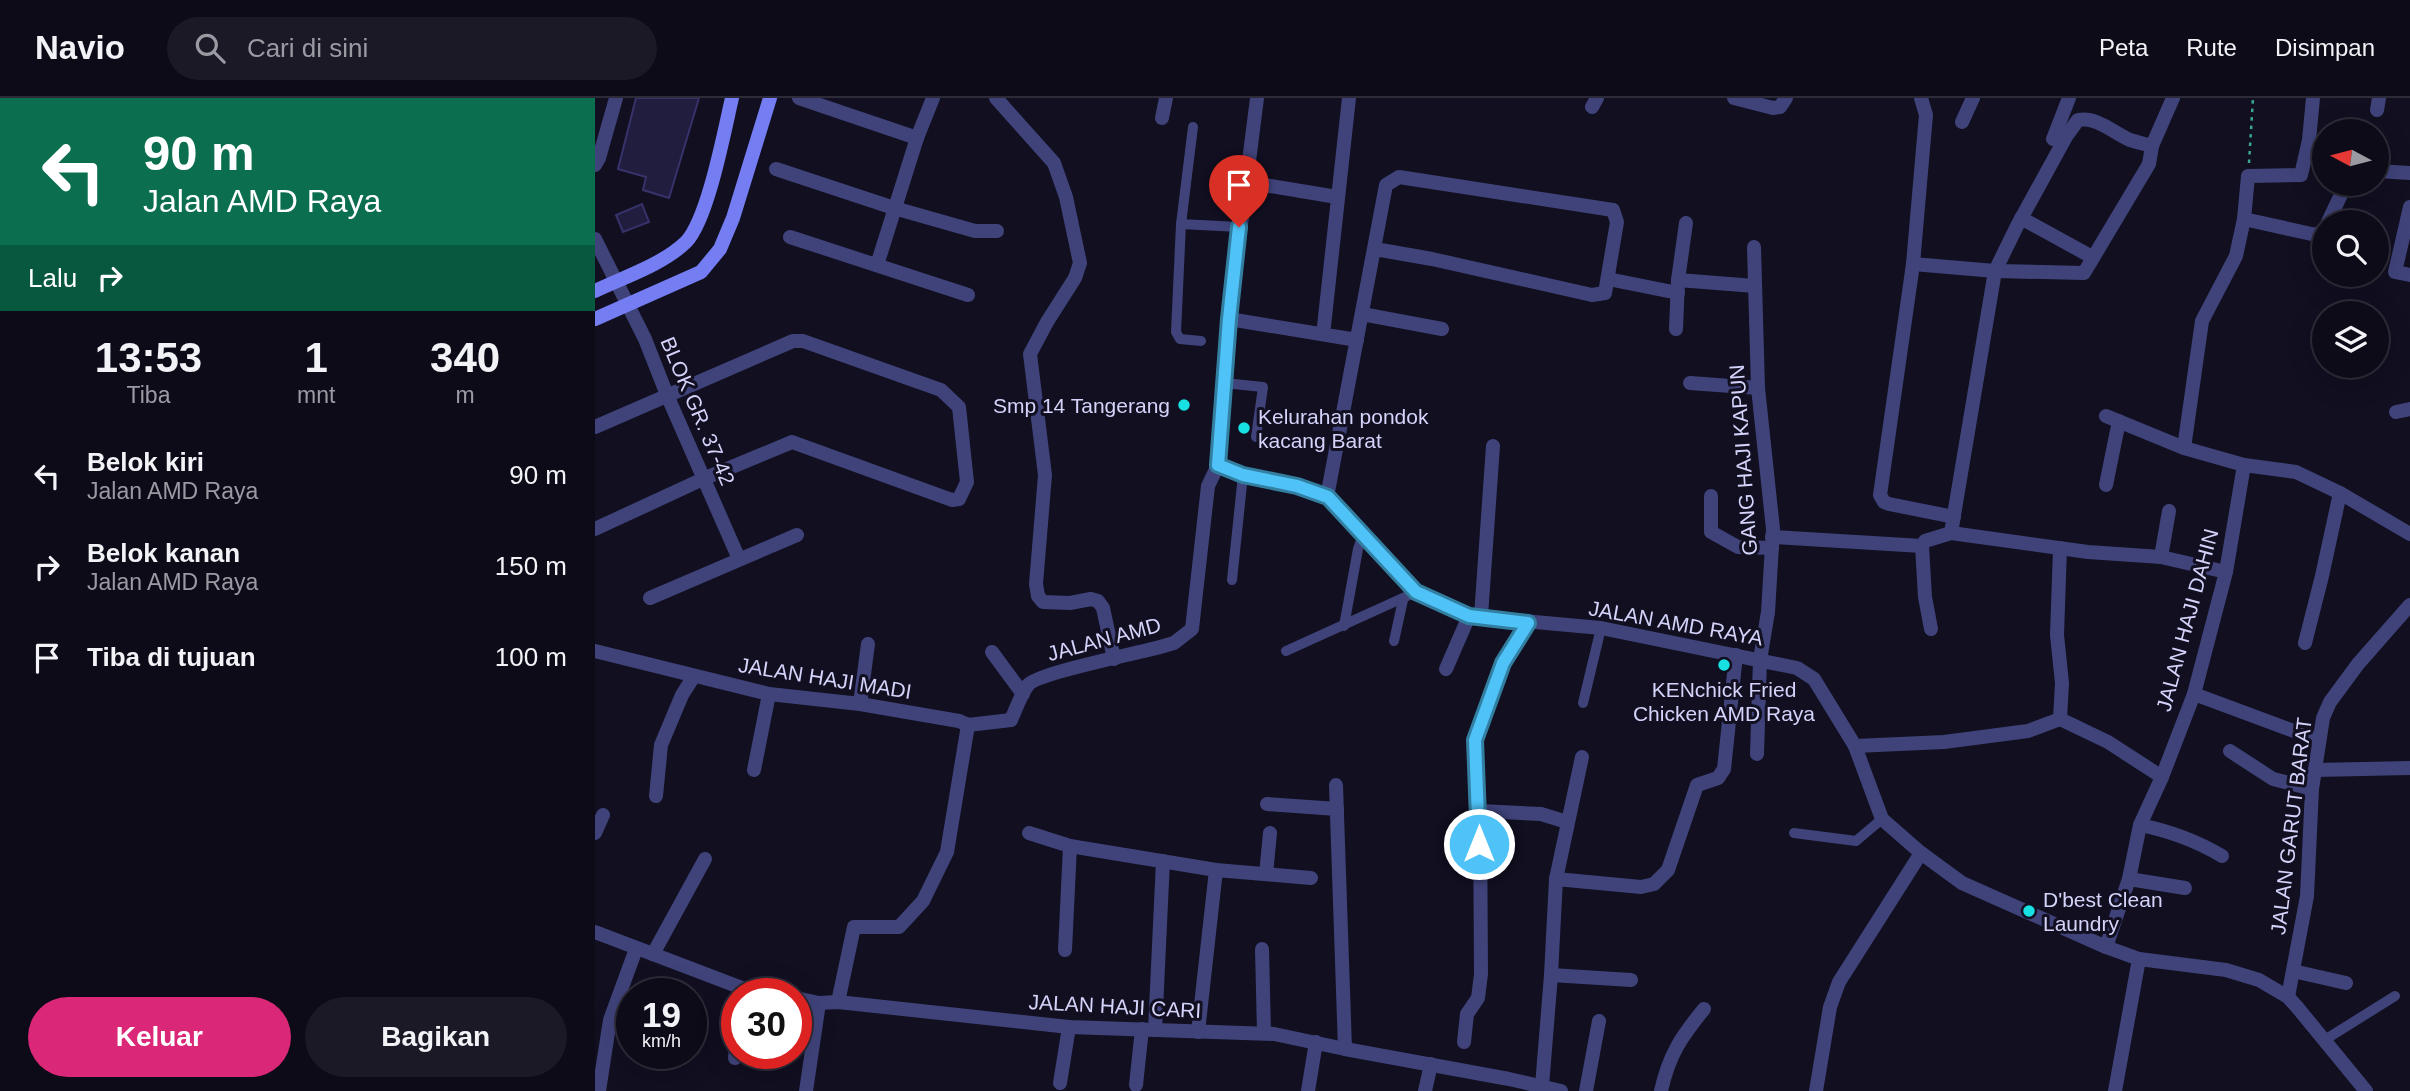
<!DOCTYPE html>
<html lang="id">
<style>
body{margin:0;font-family:Helvetica,sans-serif;background:#1b1925;color:#f1f3f6;height:100vh;display:flex;flex-direction:column;font-size:26px;white-space:nowrap}
*{box-sizing:border-box;margin:0}
p{font-size:23px;color:#9a9ba2}
.icon{flex:none;width:38px;height:38px;fill:none;stroke:currentColor;stroke-width:2;stroke-linecap:round;stroke-linejoin:round}
.map{position:relative;flex:1;overflow:hidden}
.drawer{display:flex;flex-direction:column;background:#0d0b18;width:595px}
.drawer>*{flex:none}
.top-card{background:#0b6e4f;color:#fff;overflow:hidden}
.needle{width:46px;rotate:277deg}
.buttons{position:absolute;left:1717px;top:21px;display:grid;gap:14px}
.buttons a{display:grid;place-items:center;width:77px;height:77px;border-radius:50%;background:#0d0b18;box-shadow:0 7px 28px #0002,0 0 0 2px #2d2b37;font-size:35px}
.speed{position:absolute;left:21px;top:880px;display:flex;gap:14px;font-size:35px;font-weight:700;text-align:center}
.speed>*{display:grid;place-content:center;width:91px;height:91px;border-radius:50%;background:#0d0b18;box-shadow:0 7px 28px #0002,0 0 0 2px #2d2b37;line-height:1}
.speed small{font-size:18px;font-weight:400}
.speed .limit{border:10px solid #d22;background:#fff;color:#111}
.pin{position:absolute;display:grid;place-items:center;width:60px;height:60px;color:#fff;margin:-72px -30px;border-radius:50% 50% 50% 0;rotate:-45deg;box-shadow:0 0 7px #0007}
.pin .icon{rotate:45deg}
.me{position:absolute;width:77px;margin:-38px;rotate:0deg;stroke-linejoin:round;filter:drop-shadow(0 0 5px #0008)}
.turn{display:flex;align-items:center;gap:24px;height:147px;padding:0 28px;font-size:32px}
.turn .icon{width:91px;height:91px;stroke-width:2.5}
.turn b{display:block;font-size:49px;line-height:60px}
.then{display:flex;align-items:center;height:66px;padding:0 28px;background:#0003;gap:14px;font-size:26px}
.eta{display:flex;justify-content:space-evenly;align-items:center;height:119px;text-align:center}
.eta b{font-size:42px;font-weight:800;line-height:49px}
.action{display:flex;gap:14px;margin-top:auto;padding:14px 28px}
.action a{flex:1;height:80px;border-radius:42px;background:#db2777;color:#fff;font-size:28px;font-weight:800;line-height:80px;text-align:center}
.action a+a{background:#1b1925;color:#f1f3f6}
ul{padding:0;list-style:none}
li{display:flex;align-items:center;gap:21px;height:91px;padding:0 28px}
li div{flex:1}
li b{display:block;font-size:26px}
li em{font-style:normal}
header{display:flex;align-items:center;gap:42px;box-sizing:border-box;height:98px;padding:0 35px;background:#0d0b18;border-bottom:2px solid #2d2b37}
header strong{font-size:33px}
nav{display:flex;gap:38px;margin-inline-start:auto;font-size:24px}
.search{width:490px;height:63px;background:#1b1925;display:flex;align-items:center;gap:18px;box-sizing:border-box;padding:0 24px;border-radius:38px;color:#9a9ba2;font-size:26px}
main{display:flex;flex:1;min-height:0}
.map>svg:first-child{display:block}
</style>
<header>
<strong>Navio</strong>
<div class="search"><svg class="icon" aria-label="search" viewBox="0 0 24 24"><circle cx="10" cy="10" r="6"/><path d="M15 15l6 6"/></svg>Cari di sini</div>
<nav><a>Peta</a><a>Rute</a><a>Disimpan</a></nav>
</header>
<main>
<section class="drawer">
<div class="top-card">
<div class="turn"><svg class="icon" aria-label="left" viewBox="0 0 24 24"><path d="M17 20v-9H6M10 6l-5 5 5 5"/></svg><div><b>90 m</b>Jalan AMD Raya</div></div>
<div class="then">Lalu<svg class="icon" aria-label="right" viewBox="0 0 24 24"><path d="M7 20v-9h11M14 6l5 5-5 5"/></svg></div>
</div>
<div class="eta">
<div><b>13:53</b><p>Tiba</p></div>
<div><b>1</b><p>mnt</p></div>
<div><b>340</b><p>m</p></div>
</div>
<ul>
<li><svg class="icon" aria-label="left" viewBox="0 0 24 24"><path d="M17 20v-9H6M10 6l-5 5 5 5"/></svg><div><b>Belok kiri</b><p>Jalan AMD Raya</p></div><em>90 m</em></li>
<li><svg class="icon" aria-label="right" viewBox="0 0 24 24"><path d="M7 20v-9h11M14 6l5 5-5 5"/></svg><div><b>Belok kanan</b><p>Jalan AMD Raya</p></div><em>150 m</em></li>
<li><svg class="icon" aria-label="arrive" viewBox="0 0 24 24"><path d="M6 21V4h12l-3 4 3 4H6"/></svg><div><b>Tiba di tujuan</b></div><em>100 m</em></li>
</ul>
<div class="action"><a>Keluar</a><a>Bagikan</a></div>
</section>
<div class="map">
<svg width="1815" height="993" viewBox="0 0 1815 993">
<rect width="100%" height="100%" fill="#110f20"/>
<g fill="#211d3f" stroke="#373269" stroke-width="2">
<polygon points="41,0 104,0 74,100 48,92 51,79 23,71"/>
<polygon points="47,106 54,124 28,134 21,117"/>
</g>
<g fill="none" stroke-linecap="round" stroke-linejoin="round">
<polyline stroke="#3aa796" stroke-width="2.5" stroke-dasharray="3.5 5" stroke-linecap="butt" points="1654,65 1658,0"/>
<g stroke="#3f437a" stroke-width="10">
<polyline points="598,29 586,126 581,234 585,241 606,243"/>
<polyline points="586,126 644,129"/>
<polyline points="629,285 668,289 661,339"/>
<polyline points="637,482 648,377"/>
<polyline points="749,528 763,451 768,437"/>
<polyline points="799,543 808,502"/>
<polyline points="691,553 821,494"/>
<polyline points="988,605 1006,530"/>
<polyline points="1199,735 1261,743 1287,721"/>
<polyline points="1728,943 1800,898"/>
</g>
<g stroke="#3f437a" stroke-width="14">
<polyline points="204,0 322,40"/>
<polyline points="401,0 459,65 471,99 485,165 480,180 452,224 435,256 450,377 441,486 443,498 448,504 475,505 496,501 503,503 508,510 519,561"/>
<polyline points="1139,0 1178,10 1185,9 1191,0"/>
<polyline points="1326,0 1331,17 1330,28 1318,166 1400,173 1489,175 1554,66 1557,48 1578,0"/>
<polyline points="997,9 1002,0"/>
<polyline points="1782,12 1784,0"/>
<polyline points="567,20 571,0"/>
<polyline points="1367,24 1378,0"/>
<polyline points="1458,41 1474,0"/>
<polyline points="0,67 4,60 21,0"/>
<polyline points="181,71 299,110 380,133 402,133"/>
<polyline points="1782,73 1815,75"/>
<polyline points="651,84 742,99"/>
<polyline points="1815,109 1800,174 1815,177"/>
<polyline points="1426,120 1497,159"/>
<polyline points="1649,121 1721,137 1729,132"/>
<polyline points="1733,124 1751,86"/>
<polyline points="195,139 373,197"/>
<polyline points="0,141 50,241 72,297 144,461"/>
<polyline points="1159,149 1163,290 1178,431 1173,514 1165,562 1162,656"/>
<polyline points="1318,166 1285,397 1289,404 1294,406 1359,419"/>
<polyline points="282,167 322,40 338,0"/>
<polyline points="1013,181 1083,195"/>
<polyline points="1083,182 1160,188"/>
<polyline points="767,216 847,231"/>
<polyline points="634,221 762,242"/>
<polyline points="729,228 754,0"/>
<polyline points="1081,231 1083,182 1091,125"/>
<polyline points="1095,285 1163,290"/>
<polyline points="1801,314 1815,311"/>
<polyline points="1511,318 1589,350 1649,367 1701,374 1745,395 1815,436"/>
<polyline points="0,329 198,243 208,243 346,292 364,309 372,384 364,401 357,402 197,344 108,381 0,431"/>
<polyline points="1589,350 1607,223 1641,158 1649,121 1653,78 1706,77 1714,42 1718,0"/>
<polyline points="1511,387 1524,323"/>
<polyline points="1116,398 1116,434 1143,449 1177,450"/>
<polyline points="732,399 791,87 804,79 1018,112 1022,124 1010,195 997,197 837,161 780,151"/>
<path d="M1356 435 1400 173 1422 128 1472 37 1483 22C1501 18 1519 35 1535 42 1542 44 1549 46 1557 48"/>
<polyline points="1177,439 1327,448 1330,443 1356,435 1493,454 1566,459 1631,474"/>
<polyline points="1327,448 1330,499 1336,531"/>
<polyline points="1465,450 1462,537 1467,585 1465,621"/>
<polyline points="1566,459 1574,413"/>
<polyline points="55,500 202,437"/>
<polyline points="886,518 898,348"/>
<polyline points="1710,545 1727,478 1745,395"/>
<path d="M0 553 174 596 265 606 364 623 373 627 416 622C421 611 426 596 433 587 442 575 544 555 565 549L579 545 597 531 613 388 623 367"/>
<polyline points="397,554 428,596"/>
<polyline points="851,571 874,518"/>
<polyline points="1599,596 1723,642"/>
<polyline points="265,606 273,546"/>
<polyline points="1465,621 1513,644 1567,679"/>
<polyline points="1260,648 1349,644 1433,633 1465,621"/>
<polyline points="1635,653 1678,681 1717,691"/>
<polyline points="159,672 174,596"/>
<polyline points="1720,672 1815,670"/>
<polyline points="741,687 750,951"/>
<polyline points="61,698 66,647 87,597 99,578"/>
<polyline points="672,706 742,711"/>
<polyline points="885,713 946,716 972,724"/>
<path d="M1545 727C1575 733 1600 742 1627 758"/>
<polyline points="0,735 8,717"/>
<polyline points="434,735 475,748 621,772"/>
<polyline points="671,776 675,735"/>
<polyline points="961,781 1046,789 1059,786 1073,772 1102,687 1123,680 1129,671 1141,557"/>
<polyline points="1534,781 1590,790"/>
<polyline points="0,834 147,890 180,896"/>
<polyline points="1511,849 1534,781 1545,727 1567,679 1599,596 1631,474 1649,367"/>
<polyline points="667,851 669,935"/>
<polyline points="470,852 475,748"/>
<polyline points="58,856 110,761"/>
<polyline points="1698,873 1751,885"/>
<polyline points="956,877 1036,882"/>
<polyline points="201,900 224,905 243,904 474,929 679,936 750,951 914,981 966,993"/>
<polyline points="243,904 259,829 304,829 328,803 352,754 373,627"/>
<polyline points="560,932 568,763"/>
<polyline points="603,934 621,772 716,780"/>
<polyline points="869,944 872,916 883,900 886,876 885,713 880,671 880,642 908,565 933,525"/>
<polyline points="140,960 142,941"/>
<polyline points="465,985 474,929"/>
<polyline points="541,987 547,931"/>
<polyline points="947,988 956,877 961,781 987,659"/>
<polyline points="4,993 15,922 41,851"/>
<polyline points="211,993 224,905"/>
<polyline points="713,993 721,944"/>
<polyline points="830,993 836,966"/>
<polyline points="991,993 1004,923"/>
<path d="M1066 993C1074 957 1086 939 1109 911"/>
<polyline points="1221,993 1235,909 1244,884 1326,755"/>
<polyline points="1520,993 1544,861"/>
</g>
<g stroke="#3f437a" stroke-width="14">
<polyline points="662,0 634,221 623,367 648,377 702,388 732,399 821,494 874,518 1006,530 1202,570 1219,581 1260,648 1287,721 1326,755 1367,785 1511,849 1544,861 1631,872 1664,882 1693,899 1702,909 1771,993"/>
<polyline points="1693,899 1712,798 1717,691 1728,620 1735,604 1763,566 1815,507"/>
</g>
<g stroke="#747df1" stroke-width="14">
<path d="M0 193C29 179 67 167 91 144 113 121 129 34 137 0"/>
<polyline points="0,221 106,174 125,151 138,120 175,0"/>
</g>
</g>
<g fill="none" stroke-linecap="round" stroke-linejoin="round">
<defs>
<polyline id="route" points="644,129 634,221 623,367 648,377 702,388 733,399 821,494 874,518 933,525 908,565 880,642 884,746"/>
</defs>
<use href="#route" stroke="#337fa1" stroke-width="18"/>
<use href="#route" stroke="#4fc3f7" stroke-width="12"/>
</g>
<g fill="#17e1e2" stroke="#110f20" stroke-width="2.5">
<circle cx="589" cy="307" r="7"/>
<circle cx="649" cy="330" r="7"/>
<circle cx="1129" cy="567" r="7"/>
<circle cx="1434" cy="813" r="7"/>
</g>
<g text-anchor="middle" dominant-baseline="central" stroke-width="6" stroke-linejoin="round" paint-order="stroke">
<g font-size="21" fill="#d4d3fa" stroke="#110f20" text-anchor="start">
<text x="575" y="307" text-anchor="end">Smp 14 Tangerang</text>
<text x="663" y="318">Kelurahan pondok<tspan x="663" dy="24">kacang Barat</tspan></text>
<text x="1129" y="591" text-anchor="middle">KENchick Fried<tspan x="1129" dy="24">Chicken AMD Raya</tspan></text>
<text x="1448" y="801">D'best Clean<tspan x="1448" dy="24">Laundry</tspan></text>
</g>
<g font-size="21" fill="#d4d3fa" stroke="#110f20">
<text transform="translate(103 313) rotate(67)">BLOK GR. 37-42</text>
<text transform="translate(1148 362) rotate(-94)">GANG HAJI KAPUN</text>
<text transform="translate(1592 522) rotate(-75)">JALAN HAJI DAHIN</text>
<text transform="translate(1081 525) rotate(10)">JALAN AMD RAYA</text>
<text transform="translate(509 541) rotate(-15)">JALAN AMD</text>
<text transform="translate(230 580) rotate(9)">JALAN HAJI MADI</text>
<text transform="translate(1696 728) rotate(-83)">JALAN GARUT BARAT</text>
<text transform="translate(520 908) rotate(3)">JALAN HAJI CARI</text>
</g>
</g>
</svg>
<div class="buttons">
<a><svg class="needle" viewBox="-14 -14 28 28"><path d="M0-13l5 13h-10z" fill="#e53935"/><path d="M0 13l5-13h-10z" fill="#9a9ba2"/></svg></a>
<a><svg class="icon" aria-label="search" viewBox="0 0 24 24"><circle cx="10" cy="10" r="6"/><path d="M15 15l6 6"/></svg></a>
<a><svg class="icon" aria-label="layers" viewBox="0 0 24 24"><path d="M12 4l9 5-9 5-9-5zM3 14l9 5 9-5"/></svg></a>
</div>
<div class="speed"><div>19<small>km/h</small></div><div class="limit">30</div></div>
<div class="pin" style="left:644px;top:129px;background:#d93025"><svg class="icon" aria-label="arrive" viewBox="0 0 24 24"><path d="M6 21V4h12l-3 4 3 4H6"/></svg></div>
<svg class="me" style="left:884px;top:746px" viewBox="-20 -20 40 40"><circle r="17" fill="#4fc3f7" stroke="#fff" stroke-width="3"/><path d="M0-11L8 9 0 5-8 9z" fill="#fff"/></svg>
</div>
</main>
